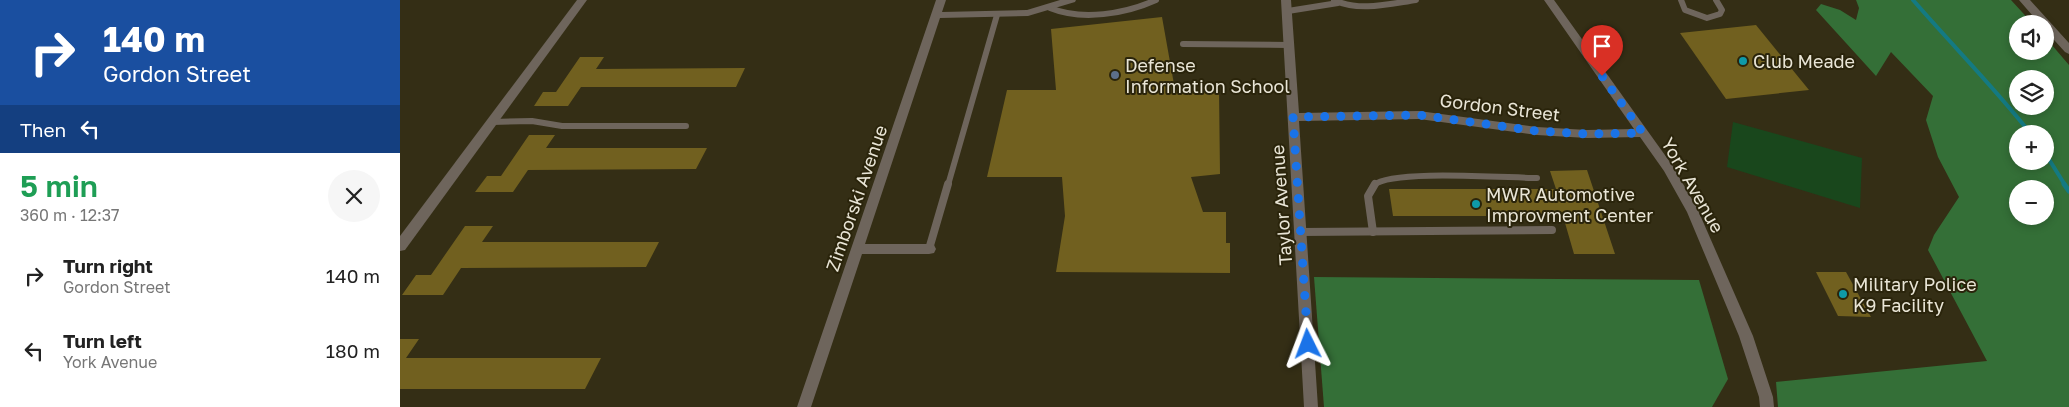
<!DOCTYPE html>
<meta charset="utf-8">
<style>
body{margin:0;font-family:"Golos Text",sans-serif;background:#f6f6f6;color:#222;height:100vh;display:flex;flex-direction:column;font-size:19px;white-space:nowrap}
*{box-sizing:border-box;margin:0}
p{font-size:16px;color:#767676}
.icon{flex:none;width:28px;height:28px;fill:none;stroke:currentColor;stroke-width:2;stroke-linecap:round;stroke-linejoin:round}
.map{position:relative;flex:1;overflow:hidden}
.panel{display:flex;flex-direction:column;background:#fff;width:400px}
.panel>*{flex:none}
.top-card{background:#1a4fa0;color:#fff;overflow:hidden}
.fabs{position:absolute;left:1609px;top:15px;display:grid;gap:10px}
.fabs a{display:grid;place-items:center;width:45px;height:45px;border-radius:50%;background:#fff;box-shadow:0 2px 8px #0003;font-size:25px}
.pin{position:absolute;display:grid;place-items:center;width:42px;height:42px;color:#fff;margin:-51px -21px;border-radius:50% 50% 50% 0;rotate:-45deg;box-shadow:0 0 5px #0007}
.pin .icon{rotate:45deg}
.me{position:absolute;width:55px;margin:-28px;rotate:357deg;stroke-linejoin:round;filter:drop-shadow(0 0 4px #0008)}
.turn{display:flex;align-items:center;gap:18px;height:105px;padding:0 20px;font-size:22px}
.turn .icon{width:65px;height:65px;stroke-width:2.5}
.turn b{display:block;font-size:35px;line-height:42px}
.then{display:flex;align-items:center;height:48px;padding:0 20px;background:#0003;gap:10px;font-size:19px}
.round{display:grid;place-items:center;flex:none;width:52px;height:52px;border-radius:26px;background:#f6f6f6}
.headline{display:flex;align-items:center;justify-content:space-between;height:85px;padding:0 20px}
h1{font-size:30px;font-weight:600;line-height:38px;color:#1e9e55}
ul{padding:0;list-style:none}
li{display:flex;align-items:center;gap:15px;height:75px;padding:0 20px}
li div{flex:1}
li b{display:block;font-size:19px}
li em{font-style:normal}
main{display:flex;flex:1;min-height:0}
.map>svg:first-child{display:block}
</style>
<main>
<section class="panel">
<div class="top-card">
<div class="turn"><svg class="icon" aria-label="right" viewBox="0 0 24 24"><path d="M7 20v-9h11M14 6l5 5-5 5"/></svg><div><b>140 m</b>Gordon Street</div></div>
<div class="then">Then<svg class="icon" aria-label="left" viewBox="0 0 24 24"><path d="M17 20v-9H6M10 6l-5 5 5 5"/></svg></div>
</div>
<div class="headline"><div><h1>5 min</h1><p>360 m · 12:37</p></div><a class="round"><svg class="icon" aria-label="close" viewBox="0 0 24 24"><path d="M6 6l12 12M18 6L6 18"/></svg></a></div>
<ul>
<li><svg class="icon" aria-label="right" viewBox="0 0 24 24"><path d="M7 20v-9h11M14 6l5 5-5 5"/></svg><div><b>Turn right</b><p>Gordon Street</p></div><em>140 m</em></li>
<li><svg class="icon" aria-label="left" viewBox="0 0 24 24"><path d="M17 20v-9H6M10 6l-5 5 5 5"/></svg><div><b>Turn left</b><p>York Avenue</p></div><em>180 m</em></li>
</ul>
</section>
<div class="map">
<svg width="1669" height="407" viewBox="0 0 1669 407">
<rect width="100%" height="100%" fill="#342e15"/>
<polygon fill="#19471c" points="1333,122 1462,158 1460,208 1327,167"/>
<g fill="#346f37" fill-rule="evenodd">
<path d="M1456 0H1611L1633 24H1618V51H1645V37L1669 65V407H1378L1376 382 1587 361 1528 250 1534 235 1559 197 1538 157 1526 120 1533 96 1491 52 1476 76 1416 10 1421 4 1440 10 1456 20 1459 8ZM1618 79H1645V106H1618ZM1618 134H1645V161H1618ZM1618 189H1645V216H1618Z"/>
<polygon points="914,277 1299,280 1328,379 1312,407 924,407"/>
</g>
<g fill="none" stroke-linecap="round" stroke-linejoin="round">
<g stroke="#147a82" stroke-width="4">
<path d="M1513 0C1552 45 1594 87 1631 134"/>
<polyline points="1645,153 1665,185"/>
</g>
<polyline stroke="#147a82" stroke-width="5" points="1664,184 1669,191"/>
</g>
<g fill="#71601f">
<polygon points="762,17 775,90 819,90 820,174 791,177 803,212 826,212 826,243 830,243 830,273 656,272 665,216 662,177 587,177 607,90 656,90 651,29"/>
<polygon points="1356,25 1409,90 1326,99 1280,33"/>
<polygon points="180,57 204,57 196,69 345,68 336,87 181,87 168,106 134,106 143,92 156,92"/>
<polygon points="129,135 155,135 146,148 307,148 296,169 128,170 113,192 75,192 87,176 101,176"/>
<polygon points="1187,170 1215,254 1174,254 1163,216 993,216 989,189 1156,189 1150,171"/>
<polygon points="65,226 93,226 82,242 259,242 246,267 61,268 43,295 2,295 16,275 31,275"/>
<polygon points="1416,272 1446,272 1471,317 1438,316"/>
<polygon points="0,339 19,339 6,358 201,358 185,389 0,389"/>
</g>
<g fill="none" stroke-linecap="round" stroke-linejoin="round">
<g stroke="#6e655c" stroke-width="6">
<path d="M934 0C959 12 989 4 1016 0"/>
<polyline points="1281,0 1285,10 1307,18 1320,14 1322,10 1316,0"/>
<path d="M650 8C682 21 725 14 756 0"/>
<polyline points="888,11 938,3"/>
<polyline points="783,44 889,45"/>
<polyline points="92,122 132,121 162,126 286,126"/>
<polyline points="548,185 597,15"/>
<path d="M974 185C992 169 1107 178 1137 178"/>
</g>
<g stroke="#6e655c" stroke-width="8">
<polyline points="901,232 1152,230"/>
<polyline points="973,232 968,196 975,184"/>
<polyline points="529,249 548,184"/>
</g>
<g fill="#6e655c" fill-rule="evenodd">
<polygon points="177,0 187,0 5,250 0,251 0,236"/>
<polygon points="536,0 546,0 542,12 627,10 660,0 676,0 675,2 628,16 540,18 465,244 529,244 534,245 536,249 534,253 529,254 462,254 411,407 397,407"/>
<polygon points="881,0 891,0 899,113 1019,111 1137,127 1187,130 1234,129 1144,0 1154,0 1272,165 1297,208 1353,336 1373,397 1374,407 1360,407 1359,397 1339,336 1287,212 1264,171 1240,137 1187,138 1137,135 1019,119 899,121 918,407 904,407"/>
<polygon points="1619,0 1630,0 1669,43 1669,54 1665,52 1645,30 1645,24 1640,24"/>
</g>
</g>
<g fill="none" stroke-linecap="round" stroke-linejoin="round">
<polyline stroke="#1a73e8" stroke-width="9" stroke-dasharray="0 16.2" points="908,344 893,117 1019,115 1137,131 1187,134 1243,133 1202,76"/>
</g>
<g fill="#0f9aa8" stroke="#2a240b" stroke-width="2">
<circle cx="1343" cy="61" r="5"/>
<circle cx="1076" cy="204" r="5"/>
<circle cx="1443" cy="294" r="5"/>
</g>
<circle fill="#5c6f8a" stroke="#2a240b" stroke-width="2" cx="715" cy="75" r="5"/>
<g text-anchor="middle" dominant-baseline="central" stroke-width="4" stroke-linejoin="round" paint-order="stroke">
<g font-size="18" fill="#e9e5d6" stroke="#2a240b" text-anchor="start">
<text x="1353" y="61">Club Meade</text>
<text x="725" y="65">Defense<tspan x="725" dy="21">Information School</tspan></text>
<text x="1086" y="194">MWR Automotive<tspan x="1086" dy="21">Improvment Center</tspan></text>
<text x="1453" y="284">Military Police<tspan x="1453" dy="21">K9 Facility</tspan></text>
</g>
<g font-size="18" fill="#e9e5d6" stroke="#2a240b">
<text transform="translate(1100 107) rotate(7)">Gordon Street</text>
<text transform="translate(1293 185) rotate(60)">York Avenue</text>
<text transform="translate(456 198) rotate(-71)">Zimborski Avenue</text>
<text transform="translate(881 205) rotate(-94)">Taylor Avenue</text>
</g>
</g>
</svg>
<div class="fabs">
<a><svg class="icon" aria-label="sound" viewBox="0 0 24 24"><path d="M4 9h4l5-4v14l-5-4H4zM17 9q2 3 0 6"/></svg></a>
<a><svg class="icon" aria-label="layers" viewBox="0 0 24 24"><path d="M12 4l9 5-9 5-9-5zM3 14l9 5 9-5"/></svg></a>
<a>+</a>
<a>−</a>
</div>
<div class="pin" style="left:1202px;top:76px;background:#d93025"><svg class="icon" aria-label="arrive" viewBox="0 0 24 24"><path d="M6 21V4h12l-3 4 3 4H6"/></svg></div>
<svg class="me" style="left:908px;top:344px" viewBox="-20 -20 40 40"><path d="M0-17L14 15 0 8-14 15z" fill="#1a73e8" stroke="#fff" stroke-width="4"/></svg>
</div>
</main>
